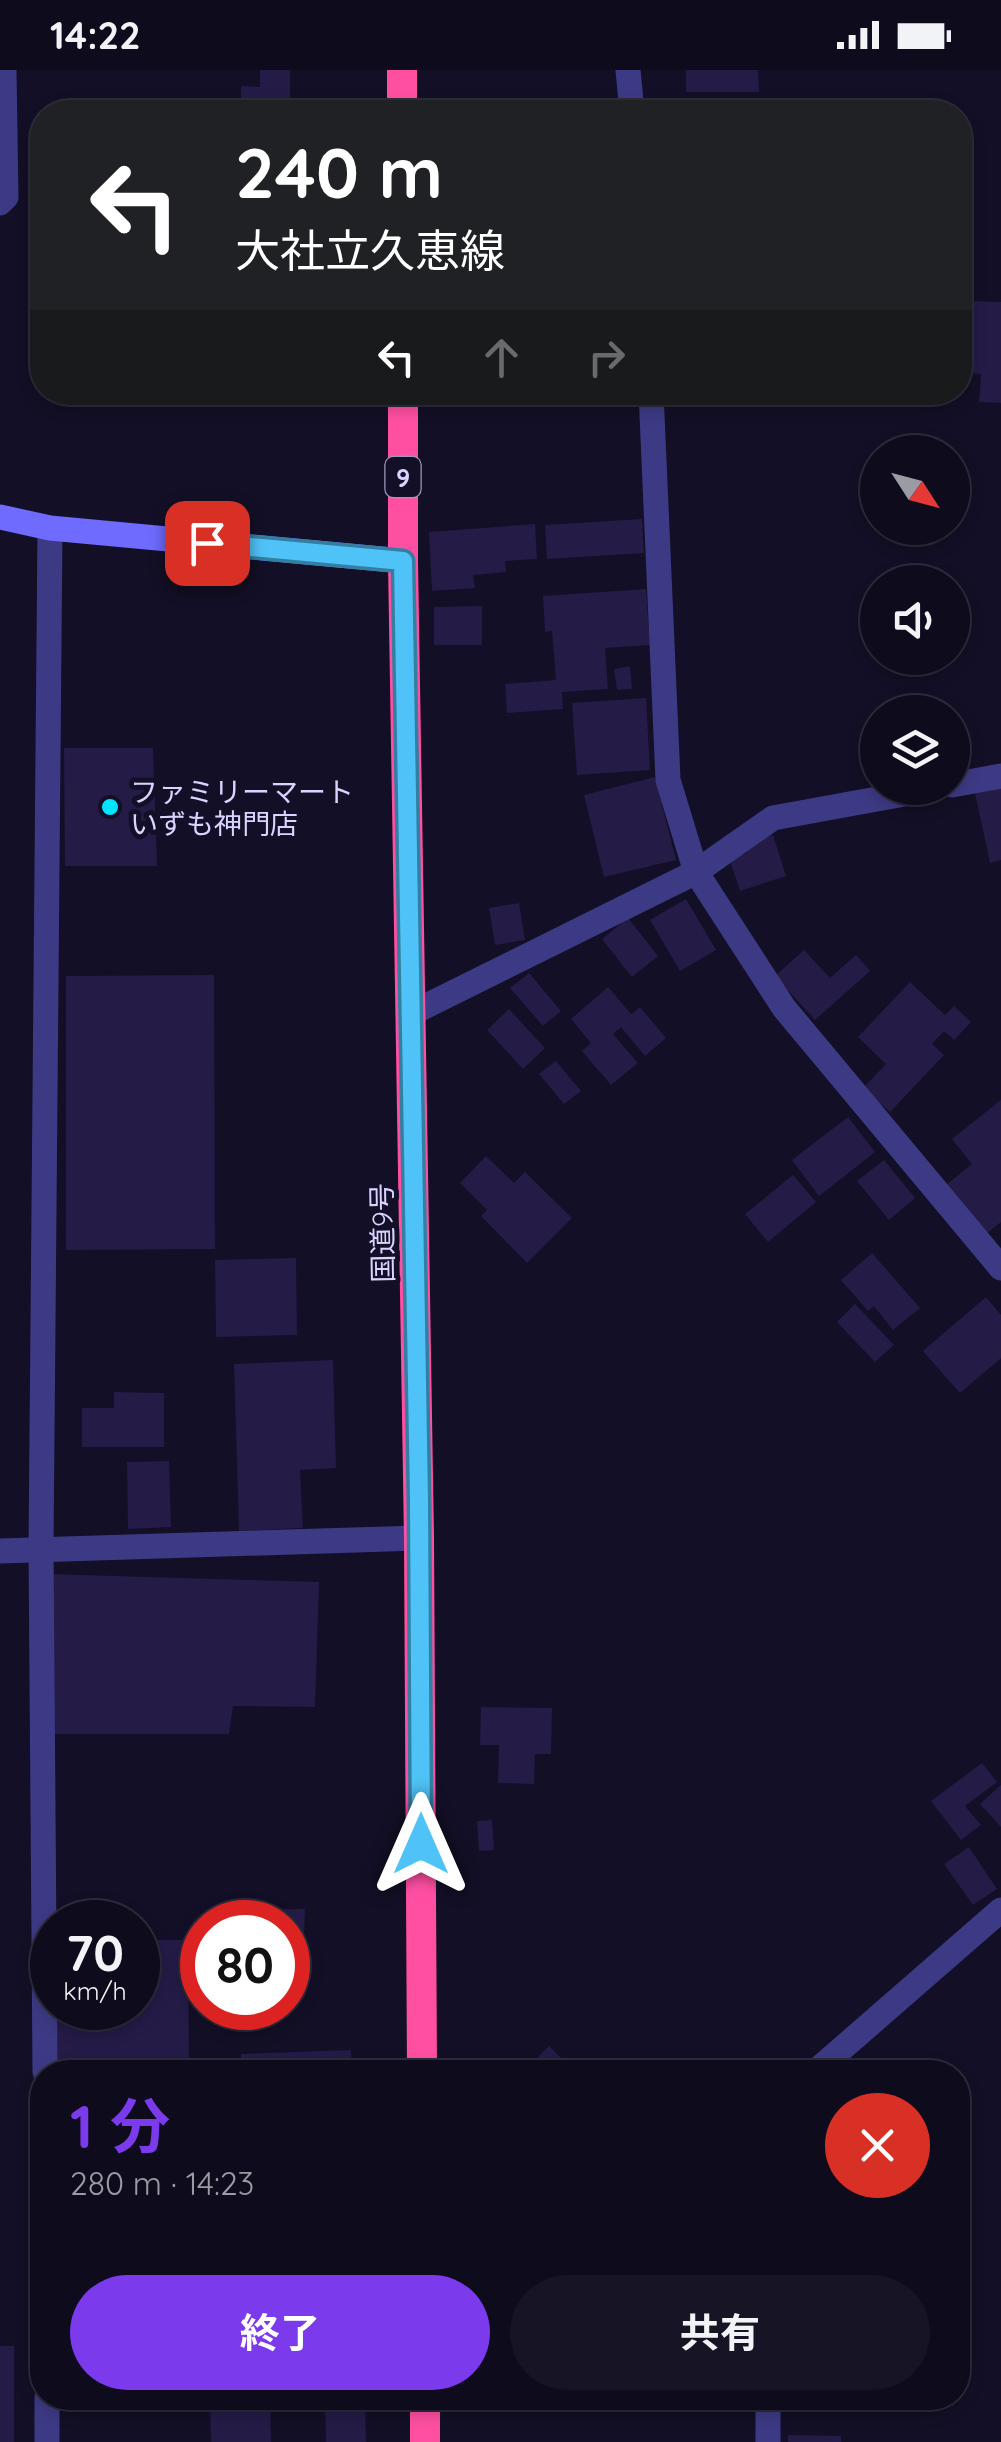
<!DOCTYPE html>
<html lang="ja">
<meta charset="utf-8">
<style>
body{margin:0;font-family:Quicksand,"Noto Sans JP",sans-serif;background:#171425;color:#f1f3f6;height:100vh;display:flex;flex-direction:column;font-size:38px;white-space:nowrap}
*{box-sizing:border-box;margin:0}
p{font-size:32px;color:#9b9ba3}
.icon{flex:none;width:55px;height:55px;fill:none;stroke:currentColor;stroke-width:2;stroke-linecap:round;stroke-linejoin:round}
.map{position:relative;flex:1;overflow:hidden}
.side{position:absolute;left:30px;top:1990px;width:940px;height:350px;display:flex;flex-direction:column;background:#0e0b1c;border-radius:40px;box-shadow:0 5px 15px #0003,0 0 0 2px #2e2b3b}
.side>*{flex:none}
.banner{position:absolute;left:30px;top:30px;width:942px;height:305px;border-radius:40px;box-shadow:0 5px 15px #0003,0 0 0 2px #2e2b3b;background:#202124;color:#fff;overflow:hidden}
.needle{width:65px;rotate:126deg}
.buttons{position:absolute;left:860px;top:365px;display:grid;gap:20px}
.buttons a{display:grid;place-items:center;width:110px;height:110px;border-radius:50%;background:#0e0b1c;box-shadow:0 5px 15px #0003,0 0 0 2px #2e2b3b;font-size:50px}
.speed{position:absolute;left:30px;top:1830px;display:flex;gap:20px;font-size:50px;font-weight:700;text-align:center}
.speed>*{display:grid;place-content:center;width:130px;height:130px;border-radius:50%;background:#0e0b1c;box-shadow:0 5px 15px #0003,0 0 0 2px #2e2b3b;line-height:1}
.speed small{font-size:25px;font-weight:400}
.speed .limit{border:15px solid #d22;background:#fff;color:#111}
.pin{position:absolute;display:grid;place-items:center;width:85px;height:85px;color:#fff;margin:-42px;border-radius:20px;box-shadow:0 5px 15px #0006}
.me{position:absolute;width:110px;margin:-55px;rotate:0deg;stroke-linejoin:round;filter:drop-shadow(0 0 8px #0008)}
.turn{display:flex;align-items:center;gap:35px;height:210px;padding:0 40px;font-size:45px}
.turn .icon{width:130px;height:130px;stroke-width:2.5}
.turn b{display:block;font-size:70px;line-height:85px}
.lanes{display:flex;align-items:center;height:95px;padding:0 40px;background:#0003;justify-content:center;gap:50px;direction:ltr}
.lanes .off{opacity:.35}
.round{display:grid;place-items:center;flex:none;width:105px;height:105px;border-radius:52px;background:#171425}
.overview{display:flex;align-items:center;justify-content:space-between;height:170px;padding:0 40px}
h1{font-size:60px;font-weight:700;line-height:75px;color:#7c3aed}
.action{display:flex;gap:20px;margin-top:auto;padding:20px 40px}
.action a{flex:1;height:115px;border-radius:60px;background:#7c3aed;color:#fff;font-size:40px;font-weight:700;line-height:115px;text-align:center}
.action a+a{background:#171425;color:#f1f3f6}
.status{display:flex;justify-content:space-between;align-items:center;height:70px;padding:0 50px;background:#0e0b1c;direction:ltr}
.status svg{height:28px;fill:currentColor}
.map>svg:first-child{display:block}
</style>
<div class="status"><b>14:22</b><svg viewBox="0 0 49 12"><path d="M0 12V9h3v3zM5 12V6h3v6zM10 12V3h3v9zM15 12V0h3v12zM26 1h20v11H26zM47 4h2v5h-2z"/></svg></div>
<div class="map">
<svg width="1001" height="2372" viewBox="0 0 1001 2372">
<rect width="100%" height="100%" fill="#130f26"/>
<g fill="#241b47">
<polygon points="260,0 290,0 290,42 241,42 241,16 260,17"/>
<polygon points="686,0 758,0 759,22 686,22"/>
<polygon points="973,231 1001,232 1001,333 979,332 981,304 970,303"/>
<polygon points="68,322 184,322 184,328 68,327"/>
<polygon points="642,449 644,483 547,489 545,455"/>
<polygon points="535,454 537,489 505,491 506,502 473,505 475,518 432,521 429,462"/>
<polygon points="646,519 650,575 605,578 608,619 562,622 563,639 507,643 505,614 556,610 552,561 545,562 543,526"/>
<polygon points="482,536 482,575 434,575 434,537"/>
<polygon points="630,596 632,619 617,620 614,599"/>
<polygon points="646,628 650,700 577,705 572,633"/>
<polygon points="64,678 153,678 157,796 65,796"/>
<polygon points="655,707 676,790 604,807 584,725"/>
<polygon points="1001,718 1001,790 990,793 975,723"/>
<polygon points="773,765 786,806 740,821 729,788 747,783 744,774"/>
<polygon points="686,829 716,880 680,901 650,850"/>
<polygon points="519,833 525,870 495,875 489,838"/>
<polygon points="628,848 658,886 632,907 602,869"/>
<polygon points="804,880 830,908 856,885 870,901 815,950 775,906"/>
<polygon points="529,903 561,941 543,956 510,918"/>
<polygon points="214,905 215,1179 66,1180 66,906"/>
<polygon points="910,912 945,945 954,936 971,952 954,970 944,961 932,974 944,985 890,1042 863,1018 886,994 858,967"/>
<polygon points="608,917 631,944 640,937 666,968 645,986 621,957 613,964 638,993 611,1015 582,981 591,973 571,949"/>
<polygon points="509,939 545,978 523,999 487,960"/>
<polygon points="556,991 581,1021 564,1034 539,1004"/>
<polygon points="1001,1030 1001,1152 985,1165 946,1115 972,1094 952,1069"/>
<polygon points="848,1047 875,1082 819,1126 792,1090"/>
<polygon points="486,1086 514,1113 525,1102 572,1148 527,1193 481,1146 487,1140 460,1113"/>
<polygon points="884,1090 915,1128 889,1150 857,1111"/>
<polygon points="793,1105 816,1132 768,1172 745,1144"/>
<polygon points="872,1183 920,1238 893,1260 874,1236 868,1241 841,1210"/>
<polygon points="296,1188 297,1265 216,1267 215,1190"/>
<polygon points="986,1227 1001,1245 1001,1288 960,1323 923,1281"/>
<polygon points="855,1234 894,1275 875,1292 837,1252"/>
<polygon points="333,1290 336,1398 300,1400 303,1458 239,1461 234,1294"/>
<polygon points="114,1322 164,1323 164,1377 82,1377 82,1338 114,1338"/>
<polygon points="169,1391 171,1457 128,1459 127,1392"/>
<polygon points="49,1504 319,1512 315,1637 233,1636 229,1664 50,1664"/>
<polygon points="481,1637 552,1638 551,1684 535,1684 534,1714 498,1713 499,1675 480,1675"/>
<polygon points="982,1693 997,1712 965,1736 981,1755 961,1770 931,1731"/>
<polygon points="1001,1715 1001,1757 980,1734"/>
<polygon points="492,1750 494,1780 479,1781 477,1751"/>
<polygon points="969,1777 997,1819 973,1835 944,1794"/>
<polygon points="305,1839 304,1866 288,1866 288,1852 212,1852 212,1840"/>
<polygon points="148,1870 188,1870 189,2002 43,2002 52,1938 138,1938 138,1898 148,1897"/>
<polygon points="549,1976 568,1995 561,2002 554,2002 538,1987"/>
<polygon points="351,1980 352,2002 242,2002 241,1984"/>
<rect x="0" y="2276" width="14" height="96"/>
<polygon points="210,2328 270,2328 271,2372 211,2372"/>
<polygon points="325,2328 365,2328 366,2372 326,2372"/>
<polygon points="788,2365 841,2366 841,2372 788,2372"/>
</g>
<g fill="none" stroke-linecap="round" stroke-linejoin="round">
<g stroke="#3d3a85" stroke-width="25">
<polyline points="628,0 632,42"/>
<polyline points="0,133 6,127 4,0"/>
<polyline points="651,322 668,710 696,802 784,938 1001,1198"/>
<polyline points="952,715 1001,706"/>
<polyline points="410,944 696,802 773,748 937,718"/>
<polyline points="0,1481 419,1468"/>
<polyline points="45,2002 41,1479 50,458"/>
<polyline points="815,2002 1001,1840"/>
<polyline points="47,2328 47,2372"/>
<polyline points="768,2328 768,2372"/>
</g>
<polyline stroke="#6f6bff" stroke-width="25" points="0,447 50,458 403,491"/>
<g stroke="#ff4fa3" stroke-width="30">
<polyline points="402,0 402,42"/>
<polyline points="403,322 403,491 419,1468 422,2002"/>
<polyline points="425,2328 425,2372"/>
</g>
</g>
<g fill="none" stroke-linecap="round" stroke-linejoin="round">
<defs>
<polyline id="route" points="207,473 403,491 419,1430 421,1774"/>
</defs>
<use href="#route" stroke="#337fa1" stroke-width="25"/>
<use href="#route" stroke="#4fc3f7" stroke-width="18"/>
</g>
<circle fill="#00e5ff" stroke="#130f26" stroke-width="4" cx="110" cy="737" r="10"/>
<g text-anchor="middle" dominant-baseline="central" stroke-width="10" stroke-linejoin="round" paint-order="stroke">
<rect fill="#130f26" stroke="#9e99be" stroke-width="2.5" x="385.5" y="387" width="35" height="40" rx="8"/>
<g font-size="25" font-weight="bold" fill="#d9d4ff">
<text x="403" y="407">9</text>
</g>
<g font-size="28" fill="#d9d4ff" stroke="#130f26" text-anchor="start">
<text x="130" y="721">ファミリーマート<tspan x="130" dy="32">いずも神門店</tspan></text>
</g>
<g font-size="28" fill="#d9d4ff" stroke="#130f26">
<text transform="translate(382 1163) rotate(-91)">国道9号</text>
</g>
</g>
</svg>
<div class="buttons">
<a><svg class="needle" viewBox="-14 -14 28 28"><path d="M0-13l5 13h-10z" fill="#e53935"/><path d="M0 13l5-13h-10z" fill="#9b9ba3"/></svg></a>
<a><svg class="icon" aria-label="sound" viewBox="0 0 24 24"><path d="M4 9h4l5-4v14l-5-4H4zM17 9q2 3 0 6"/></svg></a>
<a><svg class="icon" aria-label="layers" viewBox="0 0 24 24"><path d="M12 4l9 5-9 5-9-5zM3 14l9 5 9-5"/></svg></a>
</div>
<div class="speed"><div>70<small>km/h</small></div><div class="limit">80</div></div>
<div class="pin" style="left:207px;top:473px;background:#d93025"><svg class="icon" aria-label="arrive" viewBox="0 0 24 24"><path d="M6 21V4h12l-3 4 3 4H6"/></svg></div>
<svg class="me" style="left:421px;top:1774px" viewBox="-20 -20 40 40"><path d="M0-17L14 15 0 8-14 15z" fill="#4fc3f7" stroke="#fff" stroke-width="4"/></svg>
<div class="banner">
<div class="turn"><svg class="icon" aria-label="left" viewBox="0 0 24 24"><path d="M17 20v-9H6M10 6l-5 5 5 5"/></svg><div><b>240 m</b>大社立久恵線</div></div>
<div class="lanes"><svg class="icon" aria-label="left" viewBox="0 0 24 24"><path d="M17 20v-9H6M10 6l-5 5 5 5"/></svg><svg class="icon off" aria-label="ahead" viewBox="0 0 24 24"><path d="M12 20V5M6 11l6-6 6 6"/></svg><svg class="icon off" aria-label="right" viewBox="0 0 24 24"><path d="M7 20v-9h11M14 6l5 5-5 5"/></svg></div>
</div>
<section class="side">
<div class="overview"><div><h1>1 分</h1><p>280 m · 14:23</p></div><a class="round" style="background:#d93025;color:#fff"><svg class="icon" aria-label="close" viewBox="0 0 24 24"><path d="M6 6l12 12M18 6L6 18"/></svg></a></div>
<div class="action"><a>終了</a><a>共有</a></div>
</section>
</div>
